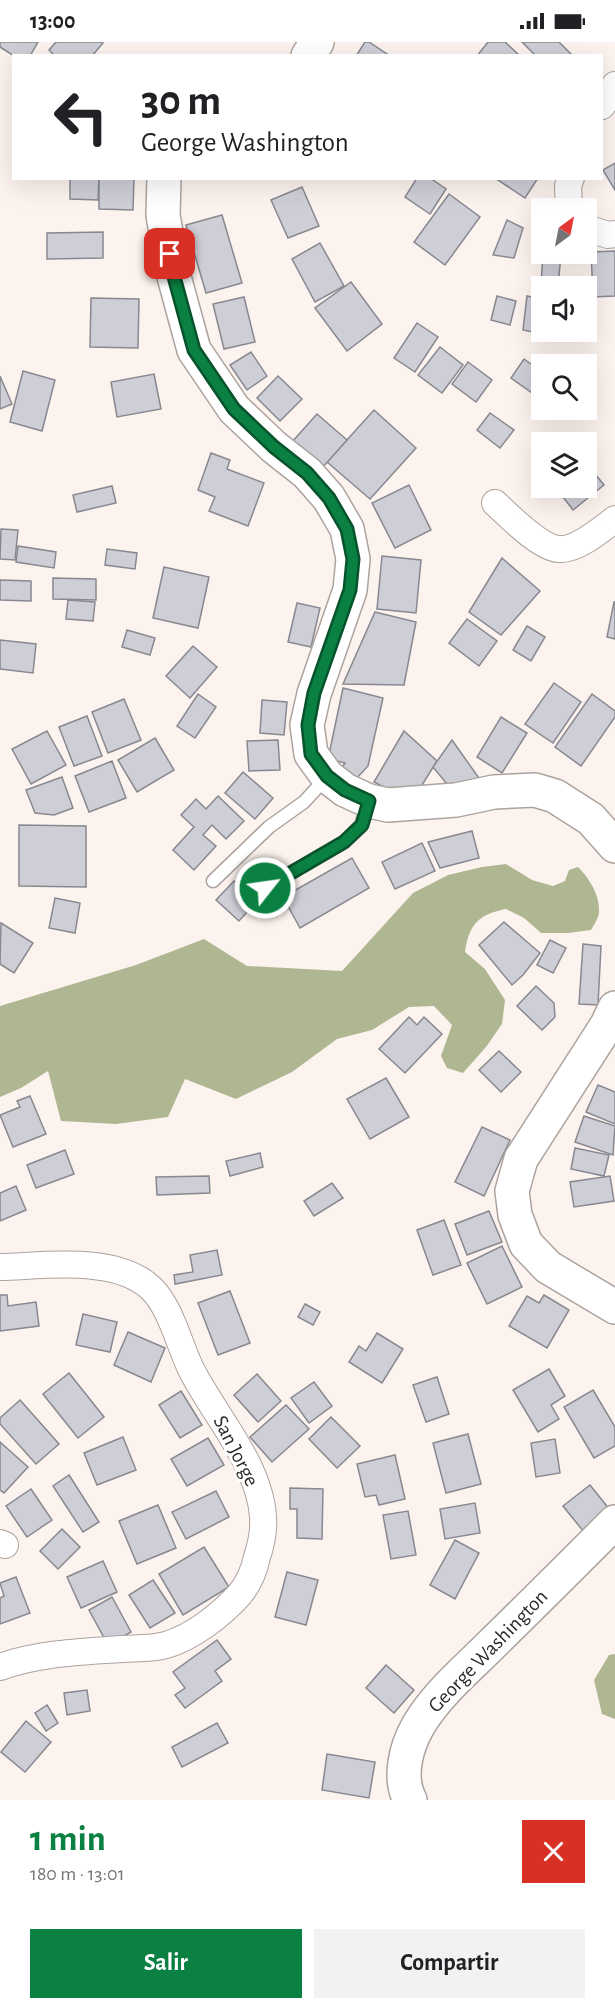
<!DOCTYPE html>
<html lang="es">
<meta charset="utf-8">
<style>
body{margin:0;font-family:"Alegreya Sans",sans-serif;background:#f2f2f2;color:#202124;height:100vh;display:flex;flex-direction:column;font-size:22px;white-space:nowrap}
*{box-sizing:border-box;margin:0}
p{font-size:20px;color:#757577}
.icon{flex:none;width:33px;height:33px;fill:none;stroke:currentColor;stroke-width:2;stroke-linecap:round;stroke-linejoin:round}
.map{position:relative;height:1758px;overflow:hidden}
.details{display:flex;flex-direction:column;background:#fff;flex:1}
.details>*{flex:none}
.hud{position:absolute;left:12px;top:12px;width:591px;height:126px;border-radius:0px;box-shadow:0 6px 24px #0002;background:#fff;color:#202124;overflow:hidden}
.needle{width:39px;rotate:32deg}
.buttons{position:absolute;left:531px;top:156px;display:grid;gap:12px}
.buttons a{display:grid;place-items:center;width:66px;height:66px;border-radius:0px;background:#fff;box-shadow:0 6px 24px #0002;font-size:30px}
.pin{position:absolute;display:grid;place-items:center;width:51px;height:51px;color:#fff;margin:-26px;border-radius:12px;box-shadow:0 3px 9px #0006}
.me{position:absolute;width:66px;margin:-33px;rotate:60deg;stroke-linejoin:round;filter:drop-shadow(0 0 4px #0008)}
.turn{display:flex;align-items:center;gap:21px;height:126px;padding:0 30px;font-size:27px}
.turn .icon{width:78px;height:78px;stroke-width:2.5}
.turn b{display:block;font-size:42px;line-height:51px}
.round{display:grid;place-items:center;flex:none;width:63px;height:63px;border-radius:0px;background:#f2f2f2}
.head{display:flex;align-items:center;justify-content:space-between;height:102px;padding:0 30px}
h1{font-size:36px;font-weight:700;line-height:45px;color:#0b8043}
.primary-button{display:flex;gap:12px;margin-top:auto;padding:12px 30px}
.primary-button a{flex:1;height:69px;border-radius:0px;background:#0b8043;color:#fff;font-size:24px;font-weight:700;line-height:69px;text-align:center}
.primary-button a+a{background:#f2f2f2;color:#202124}
.status{display:flex;justify-content:space-between;align-items:center;height:42px;padding:0 30px;background:#fff;direction:ltr}
.status svg{height:16px;fill:currentColor}
.map>svg:first-child{display:block}
</style>
<div class="status"><b>13:00</b><svg viewBox="0 0 49 12"><path d="M0 12V9h3v3zM5 12V6h3v6zM10 12V3h3v9zM15 12V0h3v12zM26 1h20v11H26zM47 4h2v5h-2z"/></svg></div>
<div class="map">
<svg width="615" height="1758" viewBox="0 0 615 1758">
<rect width="100%" height="100%" fill="#fdf3ee"/>
<g fill="#afb792">
<path d="M506 822 532 838 553 844 565 839 569 828 578 825C589 836 600 853 599 870 599 875 594 883 591 888L568 891H541L524 876 506 867C479 872 469 882 465 910L485 927 505 958 502 982 486 1005 463 1031 447 1026 441 1014 452 983 434 964 409 965 372 988 337 997 292 1030 236 1057 185 1037 168 1075 116 1082 61 1079 48 1029 21 1046 0 1055V964L136 923 204 897 247 924 342 929 413 851 448 833 482 825Z"/>
<polygon points="615,1612 615,1677 602,1672 594,1638 609,1613"/>
</g>
<g fill="#ceced7" stroke="#878890" stroke-width="1.5">
<polygon points="0,0 38,0 30,14 14,14 0,5"/>
<polygon points="56,0 101,0 103,1 92,14 55,14 49,8"/>
<polygon points="365,0 369,0 390,14 356,14"/>
<polygon points="488,0 505,0 520,14 477,14"/>
<polygon points="522,0 559,0 573,14 536,14"/>
<polygon points="615,121 615,148 603,128"/>
<polygon points="70,136 99,136 98,158 70,157"/>
<polygon points="99,136 134,136 133,168 99,167"/>
<polygon points="417,136 430,136 446,147 430,172 405,155"/>
<polygon points="495,136 538,136 525,156"/>
<polygon points="302,145 319,184 288,196 271,158"/>
<polygon points="449,152 480,175 445,223 414,200"/>
<polygon points="222,173 242,241 206,251 186,183"/>
<polygon points="507,178 523,186 514,216 493,213"/>
<polygon points="103,190 103,216 47,217 47,191"/>
<polygon points="320,201 344,244 315,260 292,217"/>
<polygon points="615,209 615,254 593,255 591,210"/>
<polygon points="543,212 561,213 558,244 541,243"/>
<polygon points="351,240 382,282 347,309 315,266"/>
<polygon points="497,254 516,259 510,283 491,278"/>
<polygon points="527,254 542,257 542,290 568,290 568,297 523,288"/>
<polygon points="244,255 255,300 224,307 213,262"/>
<polygon points="91,256 139,257 138,306 90,305"/>
<polygon points="417,281 438,295 415,330 394,316"/>
<polygon points="440,305 463,323 442,351 418,333"/>
<polygon points="251,310 267,334 247,348 230,323"/>
<polygon points="524,317 542,330 542,358 511,336"/>
<polygon points="468,320 492,338 476,360 452,342"/>
<polygon points="23,329 55,338 42,389 10,380"/>
<polygon points="154,332 161,367 117,375 111,340"/>
<polygon points="0,334 12,362 0,367"/>
<polygon points="278,334 302,357 280,379 257,356"/>
<polygon points="374,368 416,406 370,457 327,420"/>
<polygon points="490,371 514,388 500,406 477,388"/>
<polygon points="317,372 347,398 322,426 292,400"/>
<polygon points="211,411 230,418 227,427 264,441 248,484 209,469 215,455 198,448"/>
<polygon points="587,422 604,443 573,468 556,446 586,446"/>
<polygon points="409,443 431,488 395,506 372,461"/>
<polygon points="112,444 116,461 77,470 73,453"/>
<polygon points="1,487 18,488 15,518 0,517"/>
<polygon points="18,504 56,510 54,526 16,520"/>
<polygon points="107,507 137,511 135,527 105,523"/>
<polygon points="382,514 421,518 416,571 377,567"/>
<polygon points="502,516 540,549 501,593 469,570"/>
<polygon points="164,525 209,535 198,586 153,576"/>
<polygon points="53,536 96,537 96,558 53,557"/>
<polygon points="0,538 31,539 31,559 0,558"/>
<polygon points="68,558 95,560 93,579 66,577"/>
<polygon points="614,560 615,560 615,597 607,595"/>
<polygon points="297,561 320,566 311,605 288,600"/>
<polygon points="375,570 416,580 404,643 343,642"/>
<polygon points="467,577 497,599 479,624 449,601"/>
<polygon points="527,584 545,595 531,619 513,608"/>
<polygon points="127,588 155,596 150,613 122,605"/>
<polygon points="0,598 36,602 33,631 0,627"/>
<polygon points="193,604 217,625 190,656 166,634"/>
<polygon points="554,641 581,660 553,701 525,682"/>
<polygon points="343,646 383,656 368,724 357,736 339,730 345,721 328,717"/>
<polygon points="198,652 216,665 195,696 177,684"/>
<polygon points="592,652 615,669 615,675 581,724 555,705"/>
<polygon points="124,657 141,698 108,711 92,670"/>
<polygon points="262,658 287,660 284,693 260,691"/>
<polygon points="87,674 102,714 74,724 59,685"/>
<polygon points="501,675 527,691 502,731 477,715"/>
<polygon points="47,689 66,723 31,742 12,707"/>
<polygon points="404,689 437,719 417,751 402,755 374,740"/>
<polygon points="155,696 174,728 137,750 118,718"/>
<polygon points="278,698 280,728 249,729 247,699"/>
<polygon points="452,698 481,739 451,747 433,725"/>
<polygon points="112,719 126,756 89,770 75,734"/>
<polygon points="243,730 273,756 255,777 225,751"/>
<polygon points="62,735 73,766 54,773 35,771 26,748"/>
<polygon points="218,754 244,779 226,797 212,783 203,793 216,804 194,828 173,808 194,785 181,773 196,757 206,767"/>
<polygon points="19,783 86,784 86,845 19,844"/>
<polygon points="472,789 479,816 440,826 428,800"/>
<polygon points="422,801 435,829 395,847 382,820"/>
<polygon points="352,816 369,846 300,886 283,855"/>
<polygon points="234,839 257,859 239,879 216,858"/>
<polygon points="55,856 80,861 75,891 49,886"/>
<polygon points="504,880 540,911 523,933 512,943 479,903"/>
<polygon points="1,881 33,901 14,931 0,922"/>
<polygon points="550,898 566,906 553,931 537,923"/>
<polygon points="583,902 601,904 598,963 579,962"/>
<polygon points="536,944 554,961 555,975 542,988 517,964"/>
<polygon points="409,975 417,983 424,975 442,992 405,1031 379,1007"/>
<polygon points="499,1009 521,1030 501,1050 479,1028"/>
<polygon points="386,1036 409,1075 370,1097 347,1057"/>
<polygon points="598,1043 615,1050 615,1082 586,1070"/>
<polygon points="30,1054 46,1092 13,1105 0,1073 20,1065 17,1059"/>
<polygon points="584,1074 615,1084 613,1113 575,1100"/>
<polygon points="482,1085 510,1098 484,1154 455,1140"/>
<polygon points="575,1106 609,1113 604,1134 571,1127"/>
<polygon points="65,1108 74,1132 36,1146 27,1123"/>
<polygon points="260,1111 263,1125 230,1134 226,1119"/>
<polygon points="209,1134 210,1151 157,1153 156,1135"/>
<polygon points="610,1134 614,1159 574,1165 570,1140"/>
<polygon points="332,1141 343,1156 314,1174 304,1159"/>
<polygon points="16,1144 26,1168 0,1179 0,1151"/>
<polygon points="489,1169 502,1200 467,1213 455,1182"/>
<polygon points="444,1178 461,1223 433,1233 417,1188"/>
<polygon points="502,1204 522,1245 487,1262 467,1221"/>
<polygon points="217,1208 222,1233 175,1242 174,1233 193,1230 190,1213"/>
<polygon points="230,1249 250,1301 218,1313 198,1261"/>
<polygon points="0,1253 7,1253 8,1264 36,1260 39,1284 0,1289"/>
<polygon points="544,1253 569,1268 547,1306 509,1284 527,1254 539,1261"/>
<polygon points="305,1262 320,1270 313,1283 298,1275"/>
<polygon points="83,1272 117,1280 110,1310 76,1303"/>
<polygon points="128,1290 165,1306 151,1340 114,1323"/>
<polygon points="377,1291 403,1307 382,1341 349,1320 359,1304 366,1309"/>
<polygon points="549,1327 565,1354 551,1363 559,1377 538,1390 513,1348"/>
<polygon points="69,1331 104,1375 78,1396 43,1352"/>
<polygon points="257,1332 281,1359 258,1380 234,1353"/>
<polygon points="437,1335 449,1372 426,1380 413,1343"/>
<polygon points="314,1340 332,1364 309,1381 291,1356"/>
<polygon points="593,1348 615,1385 615,1404 594,1416 564,1365"/>
<polygon points="181,1349 202,1383 180,1396 159,1363"/>
<polygon points="20,1358 59,1402 36,1422 0,1382 0,1376"/>
<polygon points="286,1363 309,1387 272,1420 250,1395"/>
<polygon points="331,1375 360,1404 337,1426 309,1397"/>
<polygon points="468,1392 481,1442 446,1451 433,1401"/>
<polygon points="123,1395 136,1428 97,1443 84,1411"/>
<polygon points="208,1396 224,1423 187,1444 171,1417"/>
<polygon points="555,1397 560,1431 536,1435 531,1401"/>
<polygon points="0,1400 28,1425 4,1451 0,1448"/>
<polygon points="395,1413 405,1457 379,1463 376,1453 365,1455 357,1422"/>
<polygon points="69,1433 99,1480 83,1490 53,1444"/>
<polygon points="590,1443 610,1468 584,1490 563,1464"/>
<polygon points="290,1446 323,1447 322,1497 297,1496 297,1467 290,1467"/>
<polygon points="31,1447 52,1478 27,1495 6,1464"/>
<polygon points="216,1449 229,1475 186,1497 172,1470"/>
<polygon points="475,1461 480,1491 445,1497 440,1467"/>
<polygon points="158,1463 176,1506 137,1522 119,1479"/>
<polygon points="408,1469 416,1513 391,1517 383,1473"/>
<polygon points="62,1487 80,1505 58,1527 40,1509"/>
<polygon points="455,1498 479,1511 455,1557 430,1543"/>
<polygon points="204,1505 229,1545 183,1573 159,1532"/>
<polygon points="103,1519 117,1550 81,1566 67,1535"/>
<polygon points="287,1530 318,1538 306,1583 275,1575"/>
<polygon points="16,1535 30,1571 0,1582 0,1556 4,1554 0,1541"/>
<polygon points="153,1538 175,1571 150,1586 129,1553"/>
<polygon points="112,1555 131,1590 108,1603 89,1568"/>
<polygon points="217,1598 231,1617 215,1629 222,1639 185,1666 175,1653 185,1646 173,1630"/>
<polygon points="386,1623 414,1648 394,1671 366,1646"/>
<polygon points="87,1648 90,1669 67,1673 64,1651"/>
<polygon points="47,1663 58,1681 46,1689 35,1671"/>
<polygon points="26,1679 51,1700 25,1730 1,1710"/>
<polygon points="217,1681 228,1701 182,1725 172,1705"/>
<polygon points="327,1712 375,1720 369,1756 322,1748"/>
</g>
<g fill="none" stroke-linecap="round" stroke-linejoin="round">
<defs>
<g id="lane">
<polyline points="213,839 269,785 304,760 327,735"/>
<polyline points="265,846 344,800 361,783 368,761"/>
</g>
<g id="street">
<polyline points="602,64 615,43"/>
<polyline points="569,166 568,144 571,136"/>
<polyline points="586,186 608,193 615,192"/>
<path d="M495 461C509 474 540 506 559 507 576 509 602 487 615 477"/>
<path d="M0 1225C43 1224 110 1214 146 1242 170 1259 179 1304 192 1329 215 1374 260 1423 263 1475 264 1488 261 1503 257 1515 254 1529 249 1541 240 1552 221 1573 193 1595 166 1603 152 1607 135 1606 121 1607 80 1610 39 1611 0 1625"/>
<polyline points="0,1501 5,1503"/>
</g>
<g id="secondary">
<polyline points="308,14 317,0"/>
<polyline points="164,136 163,173 173,231 194,308 234,367 274,405 307,431 329,456 347,487 353,517 350,548 314,652 307,683 311,712 327,734 345,748 369,759 388,763 456,758 494,750 535,748 555,754 591,777 615,804"/>
<polyline points="615,966 607,983 521,1117 512,1149 515,1173 526,1202 548,1225 615,1265"/>
<path d="M410 1758C398 1736 406 1705 418 1684 436 1653 466 1628 491 1603 533 1562 574 1521 615 1480"/>
</g>
</defs>
<use href="#lane" stroke="#aca39e" stroke-width="15"/>
<use href="#street" stroke="#aca39e" stroke-width="28"/>
<use href="#secondary" stroke="#aca39e" stroke-width="36"/>
<use href="#lane" stroke="#fff" stroke-width="12"/>
<use href="#street" stroke="#fff" stroke-width="26"/>
<use href="#secondary" stroke="#fff" stroke-width="33"/>
</g>
<g fill="none" stroke-linecap="round" stroke-linejoin="round">
<defs>
<polyline id="route" points="170,212 173,231 194,308 234,367 274,405 307,431 329,456 347,487 353,517 350,548 314,651 308,683 311,712 327,734 345,748 369,759 362,783 344,800 265,846"/>
</defs>
<use href="#route" stroke="#07532c" stroke-width="15"/>
<use href="#route" stroke="#0b8043" stroke-width="10"/>
</g>
<g text-anchor="middle" dominant-baseline="central" stroke-width="6" stroke-linejoin="round" paint-order="stroke">
<g font-size="21" fill="#2d2927" stroke="#fff">
<text transform="translate(236 1409) rotate(63)">San Jorge</text>
<text transform="translate(488 1609) rotate(-46)">George Washington</text>
</g>
</g>
</svg>
<div class="buttons">
<a><svg class="needle" viewBox="-14 -14 28 28"><path d="M0-13l5 13h-10z" fill="#e53935"/><path d="M0 13l5-13h-10z" fill="#757577"/></svg></a>
<a><svg class="icon" aria-label="sound" viewBox="0 0 24 24"><path d="M4 9h4l5-4v14l-5-4H4zM17 9q2 3 0 6"/></svg></a>
<a><svg class="icon" aria-label="search" viewBox="0 0 24 24"><circle cx="10" cy="10" r="6"/><path d="M15 15l6 6"/></svg></a>
<a><svg class="icon" aria-label="layers" viewBox="0 0 24 24"><path d="M12 4l9 5-9 5-9-5zM3 14l9 5 9-5"/></svg></a>
</div>
<div class="pin" style="left:170px;top:212px;background:#d93025"><svg class="icon" aria-label="arrive" viewBox="0 0 24 24"><path d="M6 21V4h12l-3 4 3 4H6"/></svg></div>
<svg class="me" style="left:265px;top:846px" viewBox="-20 -20 40 40"><circle r="17" fill="#0b8043" stroke="#fff" stroke-width="3"/><path d="M0-11L8 9 0 5-8 9z" fill="#fff"/></svg>
<div class="hud">
<div class="turn"><svg class="icon" aria-label="left" viewBox="0 0 24 24"><path d="M17 20v-9H6M10 6l-5 5 5 5"/></svg><div><b>30 m</b>George Washington</div></div>
</div>
</div>
<section class="details">
<div class="head"><div><h1>1 min</h1><p>180 m · 13:01</p></div><a class="round" style="background:#d93025;color:#fff"><svg class="icon" aria-label="close" viewBox="0 0 24 24"><path d="M6 6l12 12M18 6L6 18"/></svg></a></div>
<div class="primary-button"><a>Salir</a><a>Compartir</a></div>
</section>
